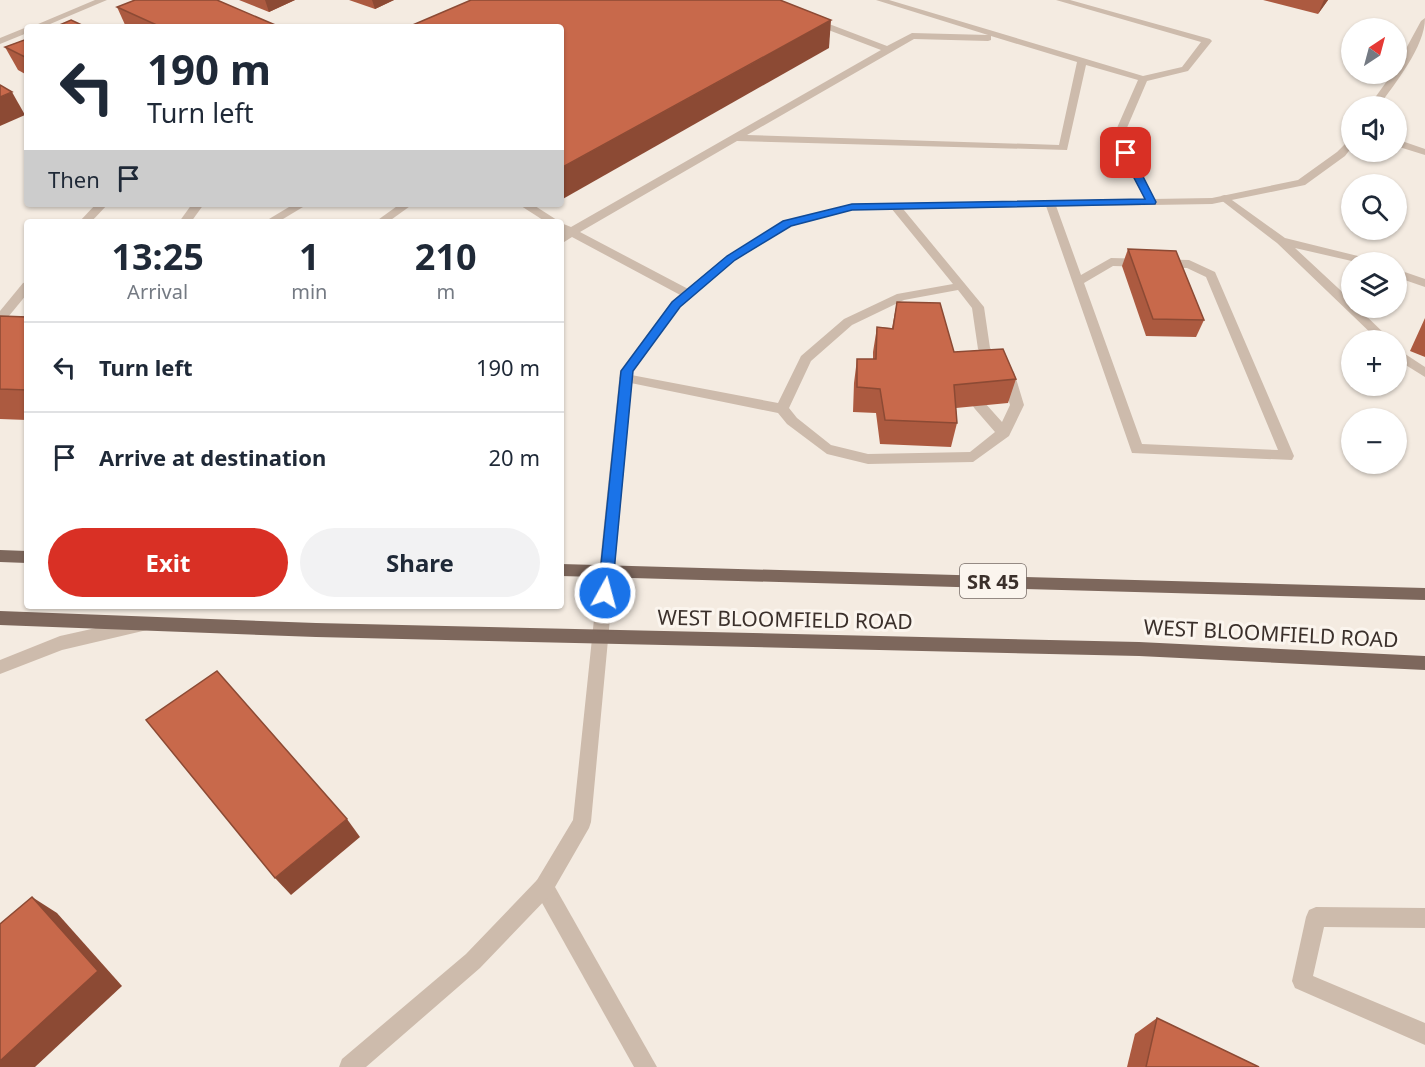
<!DOCTYPE html>
<meta charset="utf-8">
<style>
body{margin:0;font-family:"Noto Sans",sans-serif;background:#f2f2f3;color:#1f2937;height:100vh;display:flex;flex-direction:column;font-size:22px;white-space:nowrap}
*{box-sizing:border-box;margin:0}
p{font-size:20px;color:#747a83}
.icon{flex:none;width:33px;height:33px;fill:none;stroke:currentColor;stroke-width:2;stroke-linecap:round;stroke-linejoin:round}
.map{position:relative;flex:1;overflow:hidden}
.panel{position:absolute;left:24px;top:219px;width:540px;height:390px;display:flex;flex-direction:column;background:#fff;border-radius:6px;box-shadow:0 2px 4px #0004}
.panel>*{flex:none}
.hud{position:absolute;left:24px;top:24px;width:540px;height:183px;border-radius:6px;box-shadow:0 2px 4px #0004;background:#fff;color:#1f2937;overflow:hidden}
.needle{width:39px;rotate:36deg}
.buttons{position:absolute;left:1341px;top:18px;display:grid;gap:12px}
.buttons a{display:grid;place-items:center;width:66px;height:66px;border-radius:50%;background:#fff;box-shadow:0 2px 4px #0004;font-size:30px}
.pin{position:absolute;display:grid;place-items:center;width:51px;height:51px;color:#fff;margin:-26px;border-radius:12px;box-shadow:0 3px 9px #0006}
.me{position:absolute;width:66px;margin:-33px;rotate:7deg;stroke-linejoin:round;filter:drop-shadow(0 0 4px #0008)}
.turn{display:flex;align-items:center;gap:21px;height:126px;padding:0 24px;font-size:27px}
.turn .icon{width:78px;height:78px;stroke-width:2.5}
.turn b{display:block;font-size:42px;line-height:51px}
.then{display:flex;align-items:center;height:57px;padding:0 24px;background:#0003;gap:12px;font-size:22px}
.eta{display:flex;justify-content:space-evenly;align-items:center;height:102px;text-align:center}
.eta b{font-size:36px;font-weight:700;line-height:42px}
.action{display:flex;gap:12px;margin-top:auto;padding:12px 24px}
.action a{flex:1;height:69px;border-radius:36px;background:#d93025;color:#fff;font-size:24px;font-weight:700;line-height:69px;text-align:center}
.action a+a{background:#f2f2f3;color:#1f2937}
ul{padding:0;list-style:none}
li{display:flex;align-items:center;gap:18px;height:90px;padding:0 24px;border-top:2px solid #e0e1e3}
li div{flex:1}
li b{display:block;font-size:22px}
li em{font-style:normal}
.map>svg:first-child{display:block}
</style>
<div class="map">
<svg width="1425" height="1067" viewBox="0 0 1425 1067">
<rect width="100%" height="100%" fill="#f4ebe1"/>
<g fill="none" stroke-linecap="round" stroke-linejoin="round">
<g fill="#cdbbac" fill-rule="evenodd">
<path d="M876 0H889L1143 76 1182 67 1201 42 1056 0H1070L1210 39 1212 41 1188 71 1147 81 1123 137 1156 202 1155 204H1147L1146 202 1113 137 1138 80 1086 65 1067 150 737 141 580 232 692 291V297H684L572 237 561 244V235L564 232 561 231V223L571 227 881 50 810 23V19H816L887 46 912 33 988 35ZM991 36 1077 62 1059 145 747 135 914 39 988 41 991 40Z"/>
<polygon points="1396,139 1425,149 1425,155 1396,146"/>
<polygon points="1225,195 1285,238 1370,259 1372,262 1356,262 1295,248 1352,301 1352,308 1358,308 1391,340 1378,340 1277,243 1221,200 1221,196"/>
<path d="M1050 200 1055 203 1081 275 1111 258 1189 260 1215 272 1294 456 1292 460 1132 453 1045 203ZM1113 266 1187 268 1206 277 1278 450 1142 444 1084 283Z"/>
<path d="M895 203 899 204 984 307 990 348 1014 372 1024 405 1009 436 973 462 868 464 827 454 787 424 778 413 621 381 619 378 621 375 626 374 778 403 801 356 844 319 897 294 953 284 891 208V204ZM958 290 972 308 978 349 1001 374 1010 405 1002 422 985 403H975L973 406 975 409 995 432 970 452 868 454 831 445 797 418 789 408 811 361 852 325 904 300Z"/>
<polygon points="96,204 108,204 91,222 79,222"/>
<polygon points="192,204 204,204 191,222 179,222"/>
<polygon points="294,204 308,204 278,222 264,222"/>
<polygon points="400,204 413,204 388,222 375,222"/>
<polygon points="518,204 532,204 560,222 546,222"/>
<polygon points="1396,269 1425,279 1425,287 1396,277"/>
<polygon points="27,282 27,294 4,322 0,323 0,311 23,283"/>
<polygon points="1396,348 1425,367 1425,377 1396,359"/>
<polygon points="141,618 147,620 149,625 147,630 62,650 0,674 0,660 60,636"/>
<polygon points="544,877 551,880 657,1067 634,1067 537,894 534,887 537,880"/>
<polygon points="1316,907 1425,908 1425,928 1324,927 1313,976 1425,1023 1425,1045 1295,988 1292,981 1306,917 1309,910"/>
</g>
<g fill="#cdbbac" fill-rule="evenodd">
<polygon points="95,0 107,0 43,27 31,27"/>
<path d="M1425 18C1425 47 1395 83 1379 106H1369L1392 74H1396V67L1421 21Z"/>
<polygon points="27,27 27,33 0,44 0,38"/>
<polygon points="1352,137 1352,147 1345,156 1305,185 1212,204 852,210 791,226 735,260 680,307 633,372 591,822 589,828 551,894 480,968 366,1067 339,1067 342,1059 466,954 537,880 573,820 620,371 672,301 727,256 783,222 852,204 1212,198 1298,180 1337,152"/>
</g>
<g fill="#7d675c" fill-rule="evenodd">
<polygon points="0,550 27,551 27,563 0,562"/>
<polygon points="561,564 1425,588 1425,600 561,576"/>
<polygon points="0,611 316,623 1139,642 1425,656 1425,670 1139,656 316,637 0,625"/>
</g>
</g>
<g fill="#ac5a40">
<polygon points="239,0 295,0 269,12"/>
<polygon points="349,0 394,0 375,9"/>
<polygon points="1263,0 1328,0 1318,14"/>
<polygon points="117,7 280,27 126,27"/>
<polygon points="27,39 27,75 18,70 5,47"/>
<polygon points="1128,249 1204,320 1196,337 1146,336 1122,266"/>
<polygon points="897,302 954,352 1016,379 1008,403 956,408 957,423 951,447 880,444 876,413 853,412 854,383 857,359 873,359 873,352 877,327 892,328"/>
<polygon points="0,316 27,317 27,420 0,419"/>
<polygon points="1425,318 1425,357 1410,351"/>
<polygon points="1157,1018 1259,1067 1127,1067 1135,1034"/>
</g>
<g fill="#8c4a34">
<polygon points="265,0 295,0 269,12"/>
<polygon points="372,0 394,0 375,9"/>
<polygon points="1324,0 1328,0 1318,14"/>
<polygon points="831,20 829,48 561,200 561,168"/>
<polygon points="12,92 25,115 0,126 0,97"/>
<polygon points="347,819 360,837 291,895 275,878"/>
<polygon points="32,897 57,913 122,986 35,1067 0,1067 0,1061"/>
</g>
<g fill="#c8694b" stroke="#8c4a34" stroke-width="1.5">
<polygon points="135,0 217,0 280,27 161,27 117,7"/>
<polygon points="471,0 780,0 831,20 561,168 561,27 408,27"/>
<polygon points="71,20 86,27 55,27"/>
<polygon points="27,39 27,58 5,47"/>
<polygon points="0,85 12,92 0,97"/>
<polygon points="1128,249 1176,251 1204,320 1153,319"/>
<polygon points="897,302 940,303 954,352 1003,349 1016,379 954,385 957,423 885,420 880,389 857,387 857,359 876,359 877,327 893,329"/>
<polygon points="0,316 27,317 27,390 0,389"/>
<polygon points="217,671 347,819 275,878 146,720"/>
<polygon points="32,897 98,971 0,1061 0,924"/>
<polygon points="1157,1018 1259,1067 1146,1067"/>
</g>
<polygon fill="#1a73e8" stroke="#114b97" stroke-width="1.5" points="1126,150 1131,153 1156,202 1155,204 852,210 791,226 735,260 680,307 633,371 612,593 610,597 600,597 598,593 621,371 672,302 727,256 783,221 852,204 1145,199 1121,153"/>
<g text-anchor="middle" dominant-baseline="central" stroke-width="6" stroke-linejoin="round" paint-order="stroke">
<rect fill="#fbf5ee" stroke="#756b66" stroke-width="1.5" x="960" y="564" width="66" height="34" rx="4.5"/>
<g font-size="20" font-weight="bold" fill="#3b302b">
<text x="993" y="581">SR 45</text>
</g>
<g font-size="21" fill="#3b302b" stroke="#fbf5ee">
<text transform="translate(785 619) rotate(1)">WEST BLOOMFIELD ROAD</text>
<text transform="translate(1271 633) rotate(3)">WEST BLOOMFIELD ROAD</text>
</g>
</g>
</svg>
<div class="buttons">
<a><svg class="needle" viewBox="-14 -14 28 28"><path d="M0-13l5 13h-10z" fill="#e53935"/><path d="M0 13l5-13h-10z" fill="#747a83"/></svg></a>
<a><svg class="icon" aria-label="sound" viewBox="0 0 24 24"><path d="M4 9h4l5-4v14l-5-4H4zM17 9q2 3 0 6"/></svg></a>
<a><svg class="icon" aria-label="search" viewBox="0 0 24 24"><circle cx="10" cy="10" r="6"/><path d="M15 15l6 6"/></svg></a>
<a><svg class="icon" aria-label="layers" viewBox="0 0 24 24"><path d="M12 4l9 5-9 5-9-5zM3 14l9 5 9-5"/></svg></a>
<a>+</a>
<a>−</a>
</div>
<div class="pin" style="left:1126px;top:153px;background:#d93025"><svg class="icon" aria-label="arrive" viewBox="0 0 24 24"><path d="M6 21V4h12l-3 4 3 4H6"/></svg></div>
<svg class="me" style="left:605px;top:593px" viewBox="-20 -20 40 40"><circle r="17" fill="#1a73e8" stroke="#fff" stroke-width="3"/><path d="M0-11L8 9 0 5-8 9z" fill="#fff"/></svg>
<div class="hud">
<div class="turn"><svg class="icon" aria-label="left" viewBox="0 0 24 24"><path d="M17 20v-9H6M10 6l-5 5 5 5"/></svg><div><b>190 m</b>Turn left</div></div>
<div class="then">Then<svg class="icon" aria-label="arrive" viewBox="0 0 24 24"><path d="M6 21V4h12l-3 4 3 4H6"/></svg></div>
</div>
<section class="panel">
<div class="eta">
<div><b>13:25</b><p>Arrival</p></div>
<div><b>1</b><p>min</p></div>
<div><b>210</b><p>m</p></div>
</div>
<ul>
<li><svg class="icon" aria-label="left" viewBox="0 0 24 24"><path d="M17 20v-9H6M10 6l-5 5 5 5"/></svg><div><b>Turn left</b></div><em>190 m</em></li>
<li><svg class="icon" aria-label="arrive" viewBox="0 0 24 24"><path d="M6 21V4h12l-3 4 3 4H6"/></svg><div><b>Arrive at destination</b></div><em>20 m</em></li>
</ul>
<div class="action"><a>Exit</a><a>Share</a></div>
</section>
</div>
